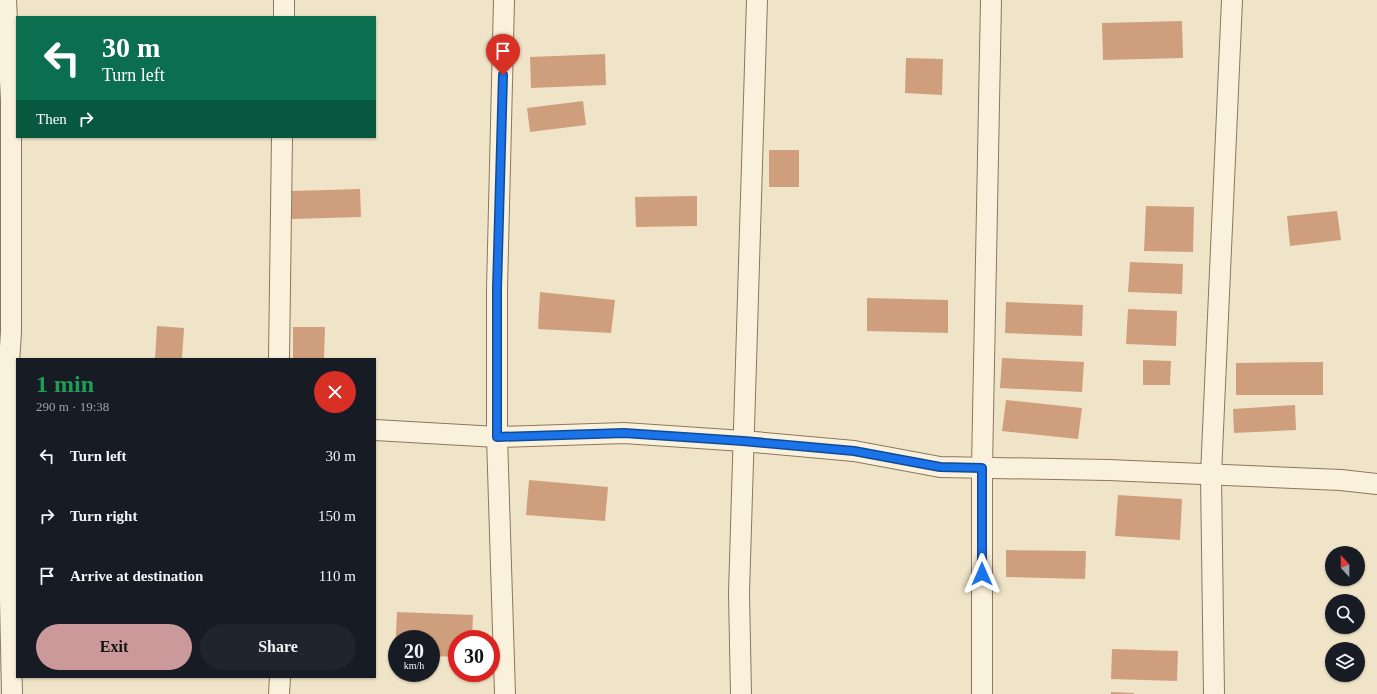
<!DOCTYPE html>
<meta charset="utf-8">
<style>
body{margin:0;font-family:"Times New Roman",serif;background:#20242c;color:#f1f3f6;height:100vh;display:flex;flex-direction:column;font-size:15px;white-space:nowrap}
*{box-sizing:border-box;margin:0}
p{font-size:13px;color:#9ea1a6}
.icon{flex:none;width:22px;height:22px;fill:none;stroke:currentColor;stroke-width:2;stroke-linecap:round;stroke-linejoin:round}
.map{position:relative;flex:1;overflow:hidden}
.panel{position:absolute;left:16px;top:358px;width:360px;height:320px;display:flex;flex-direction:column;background:#171b24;border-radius:0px;box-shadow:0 1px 3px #0004}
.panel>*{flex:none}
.top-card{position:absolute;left:16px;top:16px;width:360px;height:122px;border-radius:0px;box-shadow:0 1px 3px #0004;background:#0b6e4f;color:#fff;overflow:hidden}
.needle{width:26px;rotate:339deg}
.controls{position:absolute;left:1325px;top:546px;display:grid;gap:8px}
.controls a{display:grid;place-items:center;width:40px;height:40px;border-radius:50%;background:#171b24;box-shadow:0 1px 3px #0004;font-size:20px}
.speed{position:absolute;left:388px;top:630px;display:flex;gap:8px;font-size:20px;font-weight:700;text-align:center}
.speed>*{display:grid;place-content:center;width:52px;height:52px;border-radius:50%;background:#171b24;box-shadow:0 1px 3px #0004;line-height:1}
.speed small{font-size:10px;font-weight:400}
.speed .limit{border:6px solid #d22;background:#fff;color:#111}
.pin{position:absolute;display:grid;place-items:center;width:34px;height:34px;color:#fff;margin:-41px -17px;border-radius:50% 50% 50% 0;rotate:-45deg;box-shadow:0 0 4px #0007}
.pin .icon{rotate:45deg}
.me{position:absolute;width:44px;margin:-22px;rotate:0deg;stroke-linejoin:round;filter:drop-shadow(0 0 3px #0008)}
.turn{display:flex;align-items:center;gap:14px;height:84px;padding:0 20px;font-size:18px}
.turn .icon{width:52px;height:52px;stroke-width:2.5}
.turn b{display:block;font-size:28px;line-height:34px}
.then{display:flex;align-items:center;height:38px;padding:0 20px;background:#0003;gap:8px;font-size:15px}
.round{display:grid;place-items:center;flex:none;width:42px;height:42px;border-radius:21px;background:#20242c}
.headline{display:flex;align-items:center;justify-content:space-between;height:68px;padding:0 20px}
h1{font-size:24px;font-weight:800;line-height:30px;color:#1e9e55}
.primary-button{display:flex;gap:8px;margin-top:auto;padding:8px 20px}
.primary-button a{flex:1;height:46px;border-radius:24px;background:#cc999b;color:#111;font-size:16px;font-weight:800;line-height:46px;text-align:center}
.primary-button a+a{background:#20242c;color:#f1f3f6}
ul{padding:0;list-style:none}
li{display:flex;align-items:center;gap:12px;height:60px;padding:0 20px}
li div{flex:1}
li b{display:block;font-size:15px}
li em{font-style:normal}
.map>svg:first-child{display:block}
</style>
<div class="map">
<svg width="1377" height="694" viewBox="0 0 1377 694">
<rect width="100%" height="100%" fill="#f0e4c8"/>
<g fill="#cf9f7d">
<polygon points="1182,21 1183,58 1103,60 1102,23"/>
<polygon points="605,54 606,85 531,88 530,57"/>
<polygon points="906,58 943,59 942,95 905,93"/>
<polygon points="583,101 586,125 530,132 527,108"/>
<rect x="769" y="150" width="30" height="37"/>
<polygon points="360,189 361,217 292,219 291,191"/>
<polygon points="697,196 697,226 636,227 635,197"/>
<polygon points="1146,206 1194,207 1193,252 1144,251"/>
<polygon points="1337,211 1341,240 1290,246 1287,216"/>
<polygon points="1130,262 1183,264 1182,294 1128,292"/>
<polygon points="540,292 615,300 611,333 538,329"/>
<polygon points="867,298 948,300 948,333 867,331"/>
<polygon points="1006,302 1083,305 1082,336 1005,333"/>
<polygon points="1128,309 1177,311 1176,346 1126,344"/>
<polygon points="157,326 184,328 182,359 155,359"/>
<polygon points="293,327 325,327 324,359 293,359"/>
<polygon points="1002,358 1084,362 1082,392 1000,388"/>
<polygon points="1143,360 1171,361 1170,385 1143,385"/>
<polygon points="1323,362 1323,395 1236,395 1236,363"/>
<polygon points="1006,400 1082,408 1078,439 1002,431"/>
<polygon points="1295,405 1296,430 1234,433 1233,409"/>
<polygon points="529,480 608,487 605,521 526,515"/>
<polygon points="1118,495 1182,499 1180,540 1115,536"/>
<polygon points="1006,550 1086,551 1085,579 1006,577"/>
<polygon points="397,612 473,615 472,639 457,639 457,657 431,656 431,639 397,639 397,655 395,655"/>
<polygon points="1112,649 1178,651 1177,681 1111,679"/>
<polygon points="1111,692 1134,693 1134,694 1111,694"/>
</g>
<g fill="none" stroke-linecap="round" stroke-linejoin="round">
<defs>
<g id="minor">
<polyline points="6,0 11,100 11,332 6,409 12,694"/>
<polyline points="284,0 284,17"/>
<polyline points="504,0 497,289 497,437 505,694"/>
<polyline points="279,359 282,137"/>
<polyline points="375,430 497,437 624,433 743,441 854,451 940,467 1108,470 1341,480 1377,484"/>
<polyline points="279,694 280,677"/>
<polyline points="741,694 739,593 757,0"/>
<polyline points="982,694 982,468 991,0"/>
<polyline points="1214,694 1211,475 1232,0"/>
</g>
</defs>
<use href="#minor" stroke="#8d765c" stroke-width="22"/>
<use href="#minor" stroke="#faf1dc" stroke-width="20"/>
</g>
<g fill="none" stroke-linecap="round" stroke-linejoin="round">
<defs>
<polyline id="route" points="503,75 497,289 497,437 624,433 743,441 854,451 940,467 982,468 982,574"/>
</defs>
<use href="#route" stroke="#114b97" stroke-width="10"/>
<use href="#route" stroke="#1a73e8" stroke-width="7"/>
</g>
</svg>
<div class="controls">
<a><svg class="needle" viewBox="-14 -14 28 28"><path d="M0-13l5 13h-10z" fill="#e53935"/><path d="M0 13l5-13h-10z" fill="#9ea1a6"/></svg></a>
<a><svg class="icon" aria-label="search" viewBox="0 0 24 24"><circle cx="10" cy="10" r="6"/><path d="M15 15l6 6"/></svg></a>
<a><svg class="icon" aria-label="layers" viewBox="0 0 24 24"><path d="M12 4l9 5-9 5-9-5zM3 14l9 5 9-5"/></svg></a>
</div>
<div class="speed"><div>20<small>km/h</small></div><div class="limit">30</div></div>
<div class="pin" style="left:503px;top:75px;background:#d93025"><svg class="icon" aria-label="arrive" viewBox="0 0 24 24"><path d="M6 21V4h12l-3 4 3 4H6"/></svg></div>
<svg class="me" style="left:982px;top:574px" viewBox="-20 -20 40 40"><path d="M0-17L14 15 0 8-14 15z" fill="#1a73e8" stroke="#fff" stroke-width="4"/></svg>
<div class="top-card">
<div class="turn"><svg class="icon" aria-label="left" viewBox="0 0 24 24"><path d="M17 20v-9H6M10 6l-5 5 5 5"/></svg><div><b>30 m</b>Turn left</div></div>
<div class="then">Then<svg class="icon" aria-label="right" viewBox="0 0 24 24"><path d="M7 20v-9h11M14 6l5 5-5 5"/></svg></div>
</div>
<section class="panel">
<div class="headline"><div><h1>1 min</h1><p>290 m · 19:38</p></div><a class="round" style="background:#d93025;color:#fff"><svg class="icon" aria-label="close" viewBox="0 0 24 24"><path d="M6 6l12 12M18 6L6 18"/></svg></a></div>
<ul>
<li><svg class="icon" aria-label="left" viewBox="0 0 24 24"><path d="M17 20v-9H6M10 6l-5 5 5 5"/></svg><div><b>Turn left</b></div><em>30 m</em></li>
<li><svg class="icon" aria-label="right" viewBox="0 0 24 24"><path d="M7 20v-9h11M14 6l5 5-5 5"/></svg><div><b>Turn right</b></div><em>150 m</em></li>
<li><svg class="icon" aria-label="arrive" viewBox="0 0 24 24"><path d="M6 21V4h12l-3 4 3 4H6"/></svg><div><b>Arrive at destination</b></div><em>110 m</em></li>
</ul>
<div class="primary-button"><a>Exit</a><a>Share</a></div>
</section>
</div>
